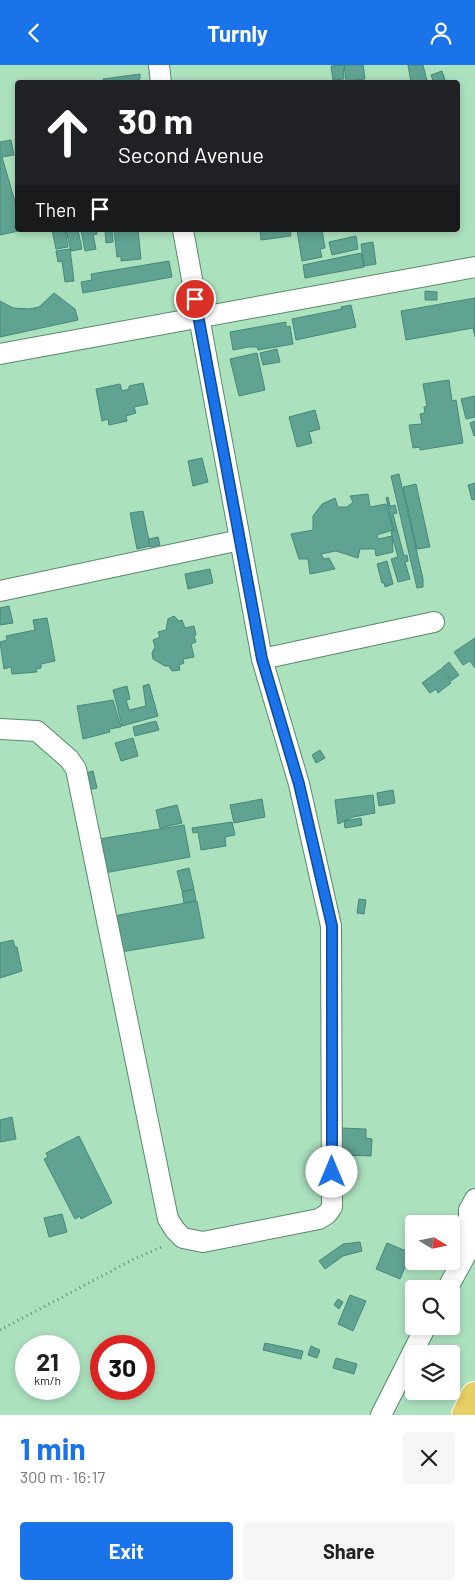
<!DOCTYPE html>
<meta charset="utf-8">
<style>
body{margin:0;font-family:Barlow,sans-serif;background:#f6f6f6;color:#222;height:100vh;display:flex;flex-direction:column;font-size:19px;white-space:nowrap}
*{box-sizing:border-box;margin:0}
p{font-size:16px;color:#767676}
.icon{flex:none;width:28px;height:28px;fill:none;stroke:currentColor;stroke-width:2;stroke-linecap:round;stroke-linejoin:round}
.map{position:relative;height:1350px;overflow:hidden}
.side{display:flex;flex-direction:column;background:#fff;flex:1}
.side>*{flex:none}
.hud{position:absolute;left:15px;top:15px;width:445px;height:152px;border-radius:5px;box-shadow:0 2px 8px #0003;background:#202124;color:#fff;overflow:hidden}
.needle{width:32px;rotate:100deg}
.tools{position:absolute;left:405px;top:1150px;display:grid;gap:10px}
.tools a{display:grid;place-items:center;width:55px;height:55px;border-radius:5px;background:#fff;box-shadow:0 2px 8px #0003;font-size:25px}
.speed{position:absolute;left:15px;top:1270px;display:flex;gap:10px;font-size:25px;font-weight:700;text-align:center}
.speed>*{display:grid;place-content:center;width:65px;height:65px;border-radius:50%;background:#fff;box-shadow:0 2px 8px #0003;line-height:1}
.speed small{font-size:12px;font-weight:400}
.speed .limit{border:8px solid #d22;background:#fff;color:#111}
.pin{position:absolute;display:grid;place-items:center;width:42px;height:42px;color:#fff;margin:-21px;border:2px solid #fff;border-radius:50%;box-shadow:0 1px 5px #0007}
.me{position:absolute;width:55px;margin:-28px;rotate:0deg;stroke-linejoin:round;filter:drop-shadow(0 0 4px #0008)}
.turn{display:flex;align-items:center;gap:18px;height:105px;padding:0 20px;font-size:22px}
.turn .icon{width:65px;height:65px;stroke-width:2.5}
.turn b{display:block;font-size:35px;line-height:42px}
.then{display:flex;align-items:center;height:48px;padding:0 20px;background:#0003;gap:10px;font-size:19px}
.round{display:grid;place-items:center;flex:none;width:52px;height:52px;border-radius:5px;background:#f6f6f6}
.overview{display:flex;align-items:center;justify-content:space-between;height:85px;padding:0 20px}
h1{font-size:30px;font-weight:700;line-height:38px;color:#1a73e8}
.primary-button{display:flex;gap:10px;margin-top:auto;padding:10px 20px}
.primary-button a{flex:1;height:58px;border-radius:5px;background:#1a73e8;color:#fff;font-size:20px;font-weight:700;line-height:58px;text-align:center}
.primary-button a+a{background:#f6f6f6;color:#222}
header{display:flex;justify-content:space-between;align-items:center;height:65px;padding:0 20px;background:#1a73e8;color:#fff;font-size:22px;font-weight:700}
.map>svg:first-child{display:block}
</style>
<header><svg class="icon" aria-label="back" viewBox="0 0 24 24"><path d="M15 5l-7 7 7 7"/></svg>Turnly<svg class="icon" aria-label="person" viewBox="0 0 24 24"><circle cx="12" cy="8" r="4"/><path d="M4 21q1-7 8-7t8 7"/></svg></header>
<div class="map">
<svg width="475" height="1350" viewBox="0 0 475 1350">
<rect width="100%" height="100%" fill="#ace1be"/>
<g fill="#60a392" stroke="#468979">
<polygon points="343,0 344,14 333,15 331,1"/>
<polygon points="344,0 363,0 365,14 346,16"/>
<polygon points="408,0 423,0 427,16 411,18"/>
<polygon points="442,6 445,15 434,18 431,10"/>
<polygon points="140,9 140,14 128,18 104,18 103,14"/>
<polygon points="11,75 14,90 2,92 18,147 18,165 23,165 0,170 0,77"/>
<polygon points="52,165 65,165 68,182 56,184"/>
<polygon points="66,165 78,165 82,184 71,186"/>
<polygon points="81,165 96,165 97,169 93,170 96,184 85,186"/>
<polygon points="105,165 112,165 113,177 106,178"/>
<polygon points="114,165 138,165 141,194 121,196 121,191 117,192"/>
<polygon points="260,165 290,165 291,171 261,175"/>
<polygon points="297,165 322,165 325,183 320,184 322,192 302,196"/>
<polygon points="356,171 358,184 332,190 329,177"/>
<polygon points="373,177 376,199 364,201 361,179"/>
<polygon points="70,184 74,216 65,217 62,196 58,197 56,186"/>
<polygon points="361,188 364,202 305,213 303,200"/>
<polygon points="169,196 172,212 83,228 81,217 92,215 91,209"/>
<polygon points="425,226 437,227 437,235 425,235"/>
<polygon points="54,228 75,244 78,255 0,272 0,236 13,243 29,244 39,242"/>
<polygon points="475,233 475,272 473,263 406,275 401,246"/>
<polygon points="351,240 356,262 296,275 292,254 342,244 341,242"/>
<polygon points="286,257 286,262 290,261 293,279 258,285 257,282 248,282 233,285 230,267"/>
<polygon points="277,284 280,297 263,300 260,288"/>
<polygon points="257,288 265,325 239,331 230,294"/>
<polygon points="449,315 452,336 456,335 463,378 420,385 420,382 413,383 409,360 422,359 420,349 425,348 424,342 427,341 423,319"/>
<polygon points="143,318 148,339 134,342 136,348 126,351 127,356 109,360 108,354 102,356 96,324 120,319 122,326 129,324 129,321"/>
<polygon points="475,331 475,352 466,354 461,334"/>
<polygon points="315,345 320,364 309,367 312,378 297,382 289,352"/>
<polygon points="475,356 475,370 474,371 470,358"/>
<polygon points="202,393 208,417 193,421 188,396"/>
<polygon points="399,409 423,514 423,522 417,523 391,411"/>
<polygon points="475,418 475,434 472,435 468,420"/>
<polygon points="416,419 430,482 417,484 403,422"/>
<polygon points="368,429 370,442 386,439 393,465 377,470 378,474 392,471 393,487 376,491 375,484 360,484 358,493 336,486 321,489 324,494 329,493 335,504 310,509 308,494 299,494 291,469 313,465 313,451 322,439 335,433 338,442 347,442 353,437 350,431"/>
<polygon points="388,432 390,441 395,440 397,448 393,449 404,491 407,490 408,496 405,497 410,514 398,517 391,494 398,492 391,467 394,466 386,433"/>
<polygon points="143,446 150,481 137,484 130,448"/>
<polygon points="158,472 160,480 150,482 149,474"/>
<polygon points="387,496 393,519 385,522 384,518 382,518 377,499"/>
<polygon points="210,504 213,518 188,524 185,509"/>
<polygon points="9,541 13,558 0,560 0,543"/>
<polygon points="174,551 179,556 182,555 185,563 194,561 196,570 194,571 196,577 191,579 194,592 183,594 184,598 179,600 180,605 172,606 169,601 165,601 153,594 152,588 155,582 153,575 160,572 158,567 166,565 168,554"/>
<polygon points="47,553 55,596 41,599 41,603 36,604 37,607 12,609 11,602 4,604 0,577 7,575 6,571 35,565 33,555"/>
<polygon points="475,573 475,603 470,596 463,600 454,587"/>
<polygon points="449,597 459,610 451,616 442,603"/>
<polygon points="441,604 451,618 438,628 436,624 430,628 422,618"/>
<polygon points="149,619 158,651 122,661 113,625 127,621 130,634 126,635 129,645 146,641 143,621"/>
<polygon points="113,635 121,662 109,664 110,667 83,674 77,641"/>
<polygon points="156,656 159,665 135,671 133,662"/>
<polygon points="133,673 138,691 121,696 115,678"/>
<polygon points="320,685 325,693 316,698 312,690"/>
<polygon points="93,706 97,723 83,726 79,710"/>
<polygon points="393,725 395,738 379,741 377,728"/>
<polygon points="373,730 375,748 353,752 338,759 335,735"/>
<polygon points="262,734 265,752 234,758 230,740"/>
<polygon points="177,740 182,758 160,763 156,745"/>
<polygon points="361,753 362,760 345,763 344,756"/>
<polygon points="232,757 235,770 225,772 226,781 201,785 198,767 193,768 192,763"/>
<polygon points="184,760 190,792 99,809 93,775"/>
<polygon points="189,803 194,824 182,826 177,806"/>
<polygon points="194,825 196,835 184,838 182,827"/>
<polygon points="359,834 366,835 364,849 357,848"/>
<polygon points="197,836 204,873 115,888 108,852"/>
<polygon points="13,875 15,882 17,882 22,906 0,913 0,878"/>
<polygon points="12,1052 16,1074 0,1077 0,1055"/>
<polygon points="340,1063 366,1064 366,1073 372,1074 371,1091 340,1090"/>
<polygon points="79,1071 112,1138 81,1154 80,1151 75,1154 44,1094 48,1092 46,1088"/>
<polygon points="62,1149 67,1167 49,1172 44,1153"/>
<polygon points="360,1177 362,1186 343,1191 325,1204 319,1196 343,1179"/>
<polygon points="387,1178 411,1188 400,1214 376,1204"/>
<polygon points="350,1230 366,1236 353,1266 338,1259"/>
<polygon points="338,1234 343,1237 339,1244 334,1240"/>
<polygon points="265,1278 303,1286 301,1294 263,1285"/>
<polygon points="311,1281 320,1285 317,1293 308,1290"/>
<polygon points="336,1293 357,1299 354,1309 333,1303"/>
</g>
<g fill="none" stroke-linecap="round" stroke-linejoin="round">
<defs>
<g id="minor">
<polyline points="159,0 161,18"/>
<polyline points="0,289 475,202"/>
<polyline points="0,526 240,475"/>
<polyline points="262,594 434,557"/>
<polyline points="0,664 37,666 69,694 76,704 168,1154 175,1165 183,1173 203,1177 319,1154 327,1149 332,1142 331,861 299,719 262,594 183,165"/>
<polyline points="447,1224 469,1184 469,1145 475,1134"/>
<polyline points="381,1350 426,1261"/>
</g>
<polyline id="highway" points="466,1350 475,1331"/>
</defs>
<use href="#minor" stroke="#588a6a" stroke-width="22"/>
<use href="#highway" stroke="#fff" stroke-width="30"/>
<polyline stroke="#648971" stroke-width="3" stroke-dasharray="1 4" stroke-linecap="butt" points="0,1265 134,1194 164,1181"/>
<use href="#minor" stroke="#fff" stroke-width="20"/>
<use href="#highway" stroke="#e7ce65" stroke-width="28"/>
</g>
<g fill="none" stroke-linecap="round" stroke-linejoin="round">
<defs>
<polyline id="route" points="195,234 262,594 299,719 332,861 332,1107"/>
</defs>
<use href="#route" stroke="#114b97" stroke-width="12"/>
<use href="#route" stroke="#1a73e8" stroke-width="9"/>
</g>
</svg>
<div class="tools">
<a><svg class="needle" viewBox="-14 -14 28 28"><path d="M0-13l5 13h-10z" fill="#e53935"/><path d="M0 13l5-13h-10z" fill="#767676"/></svg></a>
<a><svg class="icon" aria-label="search" viewBox="0 0 24 24"><circle cx="10" cy="10" r="6"/><path d="M15 15l6 6"/></svg></a>
<a><svg class="icon" aria-label="layers" viewBox="0 0 24 24"><path d="M12 4l9 5-9 5-9-5zM3 14l9 5 9-5"/></svg></a>
</div>
<div class="speed"><div>21<small>km/h</small></div><div class="limit">30</div></div>
<div class="pin" style="left:195px;top:234px;background:#d93025"><svg class="icon" aria-label="arrive" viewBox="0 0 24 24"><path d="M6 21V4h12l-3 4 3 4H6"/></svg></div>
<svg class="me" style="left:332px;top:1107px" viewBox="-20 -20 40 40"><circle r="19" fill="#fff"/><path d="M0-13L10 11 0 6-10 11z" fill="#1a73e8"/></svg>
<div class="hud">
<div class="turn"><svg class="icon" aria-label="ahead" viewBox="0 0 24 24"><path d="M12 20V5M6 11l6-6 6 6"/></svg><div><b>30 m</b>Second Avenue</div></div>
<div class="then">Then<svg class="icon" aria-label="arrive" viewBox="0 0 24 24"><path d="M6 21V4h12l-3 4 3 4H6"/></svg></div>
</div>
</div>
<section class="side">
<div class="overview"><div><h1>1 min</h1><p>300 m · 16:17</p></div><a class="round"><svg class="icon" aria-label="close" viewBox="0 0 24 24"><path d="M6 6l12 12M18 6L6 18"/></svg></a></div>
<div class="primary-button"><a>Exit</a><a>Share</a></div>
</section>
